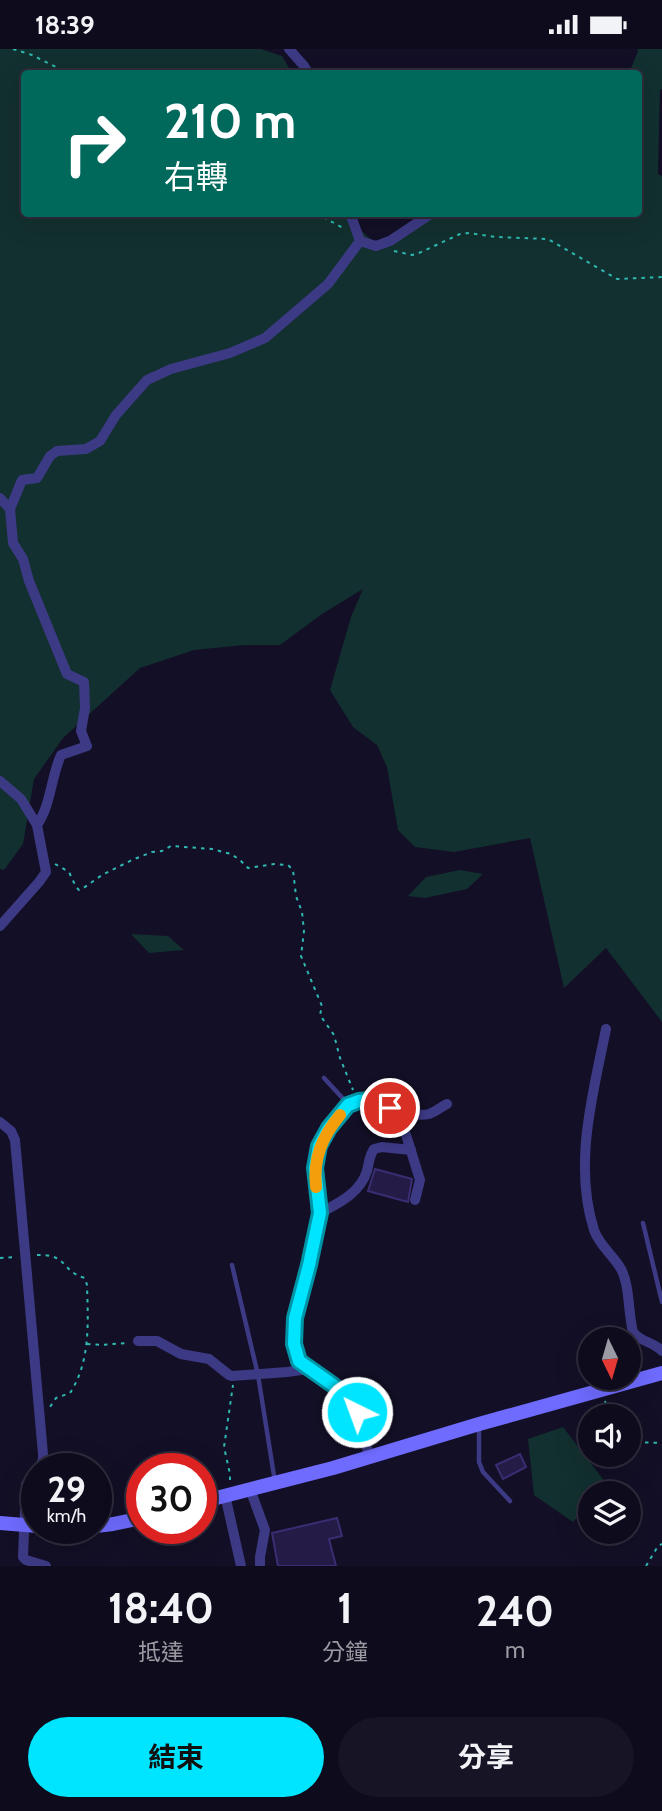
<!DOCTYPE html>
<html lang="zh-TW">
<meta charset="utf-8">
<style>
body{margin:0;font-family:Cabin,"Noto Sans TC",sans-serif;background:#171425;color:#f1f3f6;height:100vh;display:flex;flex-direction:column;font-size:26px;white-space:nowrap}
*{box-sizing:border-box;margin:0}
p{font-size:23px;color:#9b9ba3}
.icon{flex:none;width:38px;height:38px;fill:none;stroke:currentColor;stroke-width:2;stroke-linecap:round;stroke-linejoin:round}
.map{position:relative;height:1517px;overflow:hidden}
.panel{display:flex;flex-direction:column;background:#0e0b1c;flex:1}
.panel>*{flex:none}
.hud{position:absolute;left:21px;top:21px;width:621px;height:147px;border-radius:7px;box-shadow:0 7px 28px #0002,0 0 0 2px #2e2b3b;background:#00695c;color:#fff;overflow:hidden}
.needle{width:46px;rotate:175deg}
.controls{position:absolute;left:578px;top:1278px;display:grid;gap:14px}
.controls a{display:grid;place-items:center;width:63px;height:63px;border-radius:50%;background:#0e0b1c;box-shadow:0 7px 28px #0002,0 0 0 2px #2e2b3b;font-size:35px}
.speed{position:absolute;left:21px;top:1404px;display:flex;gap:14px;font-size:35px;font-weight:700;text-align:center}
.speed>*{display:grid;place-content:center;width:91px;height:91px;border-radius:50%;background:#0e0b1c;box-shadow:0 7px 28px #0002,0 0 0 2px #2e2b3b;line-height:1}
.speed small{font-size:18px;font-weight:400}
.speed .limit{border:10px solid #d22;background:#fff;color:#111}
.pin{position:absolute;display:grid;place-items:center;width:60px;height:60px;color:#fff;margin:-30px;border:4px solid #fff;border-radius:50%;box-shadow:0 2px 7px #0007}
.me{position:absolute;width:77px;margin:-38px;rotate:318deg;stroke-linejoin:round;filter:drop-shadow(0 0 5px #0008)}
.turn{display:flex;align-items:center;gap:24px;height:147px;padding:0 28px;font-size:32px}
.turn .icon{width:91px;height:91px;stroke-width:2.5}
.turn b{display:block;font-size:49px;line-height:60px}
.eta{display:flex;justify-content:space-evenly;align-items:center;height:119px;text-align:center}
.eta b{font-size:42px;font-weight:700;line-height:49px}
.button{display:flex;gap:14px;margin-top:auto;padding:14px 28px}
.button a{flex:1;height:80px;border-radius:42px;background:#00e5ff;color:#111;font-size:28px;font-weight:700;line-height:80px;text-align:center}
.button a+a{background:#171425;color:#f1f3f6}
.status{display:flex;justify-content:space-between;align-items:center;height:49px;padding:0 35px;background:#0e0b1c;direction:ltr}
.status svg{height:19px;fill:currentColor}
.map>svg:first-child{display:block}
</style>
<div class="status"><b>18:39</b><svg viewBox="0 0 49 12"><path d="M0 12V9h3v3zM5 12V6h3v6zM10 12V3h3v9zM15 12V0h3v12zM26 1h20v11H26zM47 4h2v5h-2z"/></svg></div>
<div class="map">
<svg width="662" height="1517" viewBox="0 0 662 1517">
<rect width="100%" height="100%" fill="#130f26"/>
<g fill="#12302f">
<polygon points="0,0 261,0 282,7 292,24 24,24 24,164 343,165 374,193 441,165 639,164 639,24 629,24 638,2 637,0 662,0 662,40 660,41 658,125 662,127 662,973 606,899 564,939 530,789 454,803 415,798 398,781 387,718 377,696 353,678 330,641 351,568 363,540 322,565 280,596 244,596 194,601 140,619 63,689 34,730 23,795 4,821 0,820"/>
<polygon points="460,821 483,825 467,840 425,849 408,847 426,828"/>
<polygon points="131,885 168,887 184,901 149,904"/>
<polygon points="563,1378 606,1434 598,1444 590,1444 590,1453 573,1473 534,1446 528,1390"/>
</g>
<g fill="#241b47" stroke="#3b2d73" stroke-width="2">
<polygon points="375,1120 412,1130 408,1153 368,1142"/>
<polygon points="520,1405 526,1418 503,1430 496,1416"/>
<polygon points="337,1469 342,1487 329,1490 336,1517 278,1517 272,1484"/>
</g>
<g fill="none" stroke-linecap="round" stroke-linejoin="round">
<g stroke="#2fb8b0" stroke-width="2" stroke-dasharray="3.5 5" stroke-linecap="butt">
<polyline points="13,0 32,6 68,24"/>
<polyline points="316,164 343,179"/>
<polyline points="394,202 412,206 417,205 460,185 468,184 496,188 548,190 617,230 662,228"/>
<polyline points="55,815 69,823 76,838 79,841 82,840 102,826 132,811 152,803 162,802 171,797 212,800 231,805 240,811 248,819 274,815 288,816 293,821 296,847 302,863 304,882 301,907 319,950 322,957 320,966 334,986 340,1009 353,1041"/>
<path d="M37 1206C69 1205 60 1222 85 1229L87 1236C88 1272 91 1312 70 1344L56 1349 50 1358"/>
<polyline points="0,1209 14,1208"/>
<polyline points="87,1295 101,1296 127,1294"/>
<polyline points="605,1352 609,1367"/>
<polyline points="628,1393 662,1394"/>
<polyline points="230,1431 230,1425 224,1398 233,1336"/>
<polyline points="646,1517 658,1497 662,1495"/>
</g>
<g stroke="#3d3a85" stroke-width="4.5">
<polyline points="324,1029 348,1055"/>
<polyline points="643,1174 662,1253"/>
<polyline points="232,1216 258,1326 275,1433"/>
<polyline points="479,1376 479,1413 483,1423 510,1452"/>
</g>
<g stroke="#3d3a85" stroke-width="10">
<polyline points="289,0 304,17 308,24"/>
<polyline points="360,192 376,197 390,192 432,164"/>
<polyline points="0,449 10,460"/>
<polyline points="0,732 21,750 37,776"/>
<path d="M0 877 39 833 46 823 37 776C51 756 51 728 61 706L87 697 81 682 85 659 84 633 67 625 29 532 23 510 13 494 10 460 22 431 37 429 50 407 57 402 86 400 100 392 116 366 147 331 171 320 230 304 265 289 328 235 360 192 350 164"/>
<path d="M606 980C593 1045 573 1115 594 1181 599 1196 613 1206 621 1220 630 1237 628 1264 633 1283 640 1293 654 1293 662 1302"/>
<polyline points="398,1060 420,1131 415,1151"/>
<polyline points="0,1073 11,1082 15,1091 43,1405 43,1411 39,1419"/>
<path d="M320 1164C339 1154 360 1144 367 1122 369 1114 369 1107 374 1100L382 1098 411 1101"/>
<polyline points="138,1292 157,1292 181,1305 209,1310 229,1326 232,1327 287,1323 308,1320"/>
<path d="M369 1408C365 1392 363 1371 354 1357 347 1347 337 1338 327 1332 316 1324 300 1318 296 1305 284 1267 318 1206 320 1164 321 1143 311 1123 318 1101 322 1088 340 1061 352 1054 374 1042 404 1071 429 1065 435 1063 441 1058 447 1055"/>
<polyline points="37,1421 26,1435 23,1508 26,1511 46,1517"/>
<polyline points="250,1440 265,1481 260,1508 260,1517"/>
<polyline points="225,1446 241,1517"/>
</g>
<g stroke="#6f6bff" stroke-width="14">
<polyline points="201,1453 333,1419 479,1375 662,1324"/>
<polyline points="0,1474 37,1477"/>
<polyline points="96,1477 113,1475 142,1469"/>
<polyline points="62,1479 64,1479"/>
</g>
</g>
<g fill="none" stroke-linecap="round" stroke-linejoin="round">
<defs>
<polyline id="route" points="357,1363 347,1349 333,1336 299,1312 294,1295 295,1269 309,1216 320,1164 315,1119 319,1097 329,1079 348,1056 359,1052 370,1051 390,1059"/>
</defs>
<use href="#route" stroke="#0095a6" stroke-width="18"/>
<use href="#route" stroke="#00e5ff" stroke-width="12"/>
<path stroke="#f59e0b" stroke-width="12" d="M316 1138C313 1109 322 1088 340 1066"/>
</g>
</svg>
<div class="controls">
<a><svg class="needle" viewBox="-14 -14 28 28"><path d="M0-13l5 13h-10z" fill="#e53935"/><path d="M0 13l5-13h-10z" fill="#9b9ba3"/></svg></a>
<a><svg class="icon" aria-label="sound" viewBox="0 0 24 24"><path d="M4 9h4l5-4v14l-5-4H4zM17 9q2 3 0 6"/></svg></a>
<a><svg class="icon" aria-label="layers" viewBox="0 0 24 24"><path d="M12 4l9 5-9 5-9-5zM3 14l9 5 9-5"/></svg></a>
</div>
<div class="speed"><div>29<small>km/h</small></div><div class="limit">30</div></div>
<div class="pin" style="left:390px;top:1059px;background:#d93025"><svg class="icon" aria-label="arrive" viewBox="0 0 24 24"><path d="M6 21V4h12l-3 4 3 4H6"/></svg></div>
<svg class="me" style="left:357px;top:1363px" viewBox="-20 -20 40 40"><circle r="17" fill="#00e5ff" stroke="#fff" stroke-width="3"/><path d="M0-11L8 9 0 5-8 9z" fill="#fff"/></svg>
<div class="hud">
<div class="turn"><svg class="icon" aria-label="right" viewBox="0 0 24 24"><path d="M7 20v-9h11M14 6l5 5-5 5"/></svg><div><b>210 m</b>右轉</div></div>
</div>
</div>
<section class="panel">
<div class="eta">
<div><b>18:40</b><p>抵達</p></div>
<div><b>1</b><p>分鐘</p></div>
<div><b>240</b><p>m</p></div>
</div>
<div class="button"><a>結束</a><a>分享</a></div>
</section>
